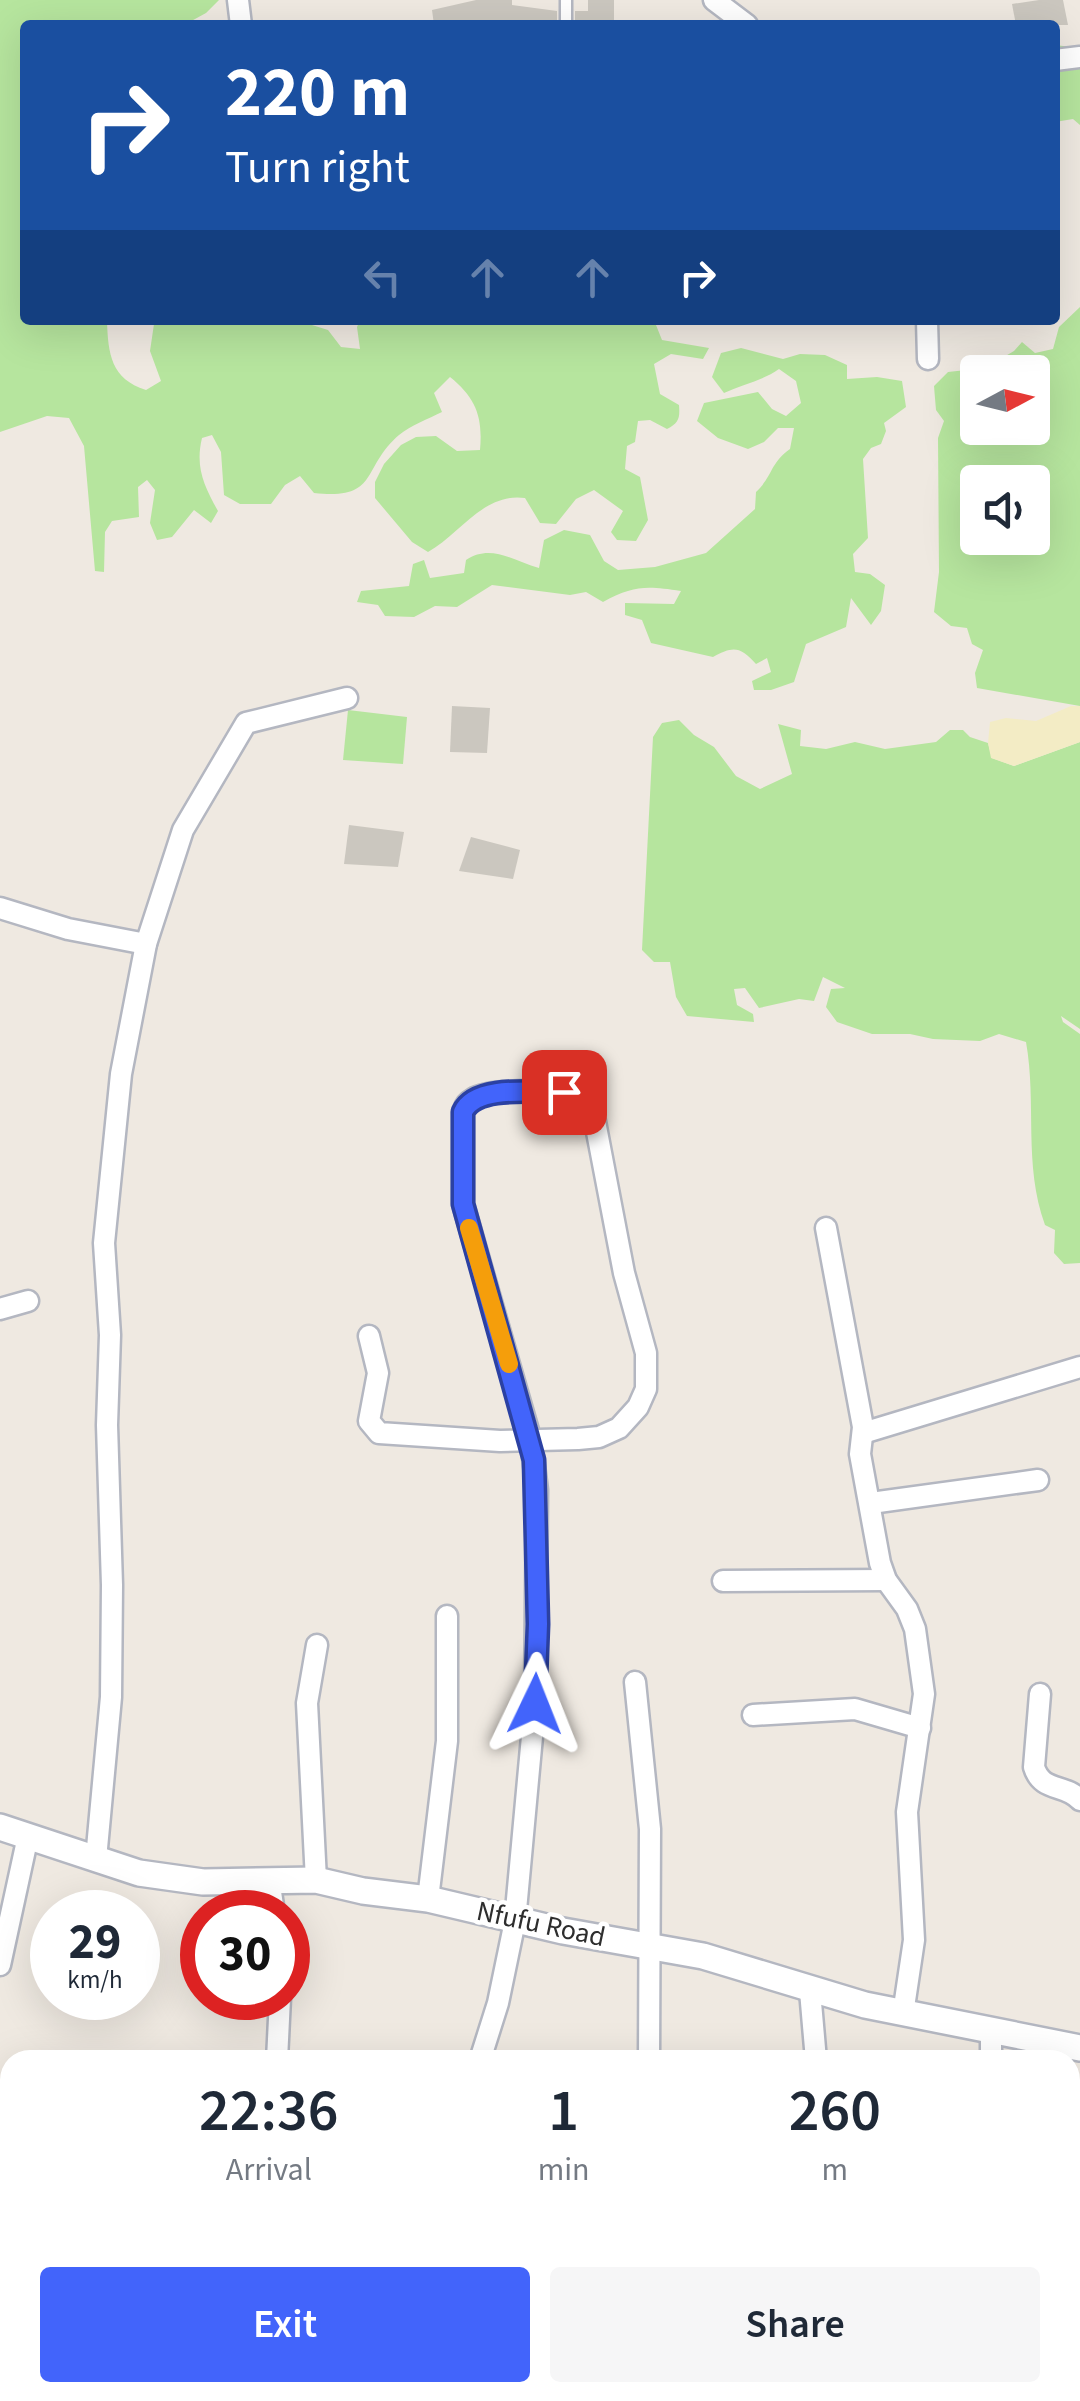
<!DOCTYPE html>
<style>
body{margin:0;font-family:"Source Sans 3",sans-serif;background:#f6f6f7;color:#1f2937;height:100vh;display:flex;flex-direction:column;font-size:38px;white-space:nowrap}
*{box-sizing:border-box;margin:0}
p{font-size:32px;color:#747a83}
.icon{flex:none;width:55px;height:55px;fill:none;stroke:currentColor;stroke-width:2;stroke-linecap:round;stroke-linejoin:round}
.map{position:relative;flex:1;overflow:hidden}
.drawer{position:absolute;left:0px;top:2050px;width:1080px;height:352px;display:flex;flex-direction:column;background:#fff;border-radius:30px 30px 0 0;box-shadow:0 10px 40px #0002}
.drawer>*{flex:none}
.banner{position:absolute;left:20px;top:20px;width:1040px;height:305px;border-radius:10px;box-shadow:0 10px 40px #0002;background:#1a4fa0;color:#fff;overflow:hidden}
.needle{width:65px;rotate:83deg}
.tools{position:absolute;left:960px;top:355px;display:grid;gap:20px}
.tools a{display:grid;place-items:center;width:90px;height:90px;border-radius:10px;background:#fff;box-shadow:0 10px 40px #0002;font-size:50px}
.speed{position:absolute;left:30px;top:1890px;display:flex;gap:20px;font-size:50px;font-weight:700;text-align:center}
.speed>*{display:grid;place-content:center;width:130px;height:130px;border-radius:50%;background:#fff;box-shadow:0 10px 40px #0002;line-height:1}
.speed small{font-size:25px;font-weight:400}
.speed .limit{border:15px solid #d22;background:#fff;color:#111}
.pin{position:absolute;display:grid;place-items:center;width:85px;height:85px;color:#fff;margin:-42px;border-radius:20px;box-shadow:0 5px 15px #0006}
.me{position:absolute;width:110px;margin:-55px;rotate:2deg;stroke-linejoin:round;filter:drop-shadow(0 0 8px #0008)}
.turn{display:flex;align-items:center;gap:35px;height:210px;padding:0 40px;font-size:45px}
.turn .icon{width:130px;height:130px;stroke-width:2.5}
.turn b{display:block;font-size:70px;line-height:85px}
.lanes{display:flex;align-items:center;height:95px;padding:0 40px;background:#0003;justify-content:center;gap:50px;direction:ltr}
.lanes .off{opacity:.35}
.eta{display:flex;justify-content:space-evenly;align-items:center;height:170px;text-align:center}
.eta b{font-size:60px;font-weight:600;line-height:70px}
.action{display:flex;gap:20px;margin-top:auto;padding:20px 40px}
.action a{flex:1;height:115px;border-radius:10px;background:#4264fb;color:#fff;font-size:40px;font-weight:600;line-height:115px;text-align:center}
.action a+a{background:#f6f6f7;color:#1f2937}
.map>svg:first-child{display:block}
</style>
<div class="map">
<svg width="1080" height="2401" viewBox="0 0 1080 2401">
<rect width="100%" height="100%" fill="#efe9e1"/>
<g fill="#b6e59e" fill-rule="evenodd">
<path d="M0 0H219L206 13 184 25H25V192L20 194 25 201V320H107C108 354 111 379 146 390L161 381 150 351 154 324 159 320H296L328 330 341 347 360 349 357 327 360 320H654L662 340 709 348 703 359 671 354 654 364 660 394 679 405C680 418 679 423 667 429L650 420 638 421 635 442 627 446 625 469 640 477 648 520 636 541 617 540 611 532 623 511 594 490 576 499 556 524 540 523 525 498C484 492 459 535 428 552L412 542 375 498V482L384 464 401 445 416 437 436 436 457 451 480 450C483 417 476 398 450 377L434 393 442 412C428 419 411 425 399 435 360 469 380 500 314 493L300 476 285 485 271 504H240L224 495 221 452 212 435 202 438C195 467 204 486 218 511L211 523 194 510 172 537 157 540 150 523 155 490 147 480 138 487 139 517 112 521 105 532 104 572 95 571 84 446 69 418 47 416 0 432Z"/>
<polygon points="1055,45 1080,48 1080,125 1073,119 1055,122"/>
<path d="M1080 307V706L977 688 975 673 983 650 972 644 967 628 951 626 934 612 939 572 938 438 944 421 936 410 934 386 948 372 985 368 1014 351 1022 342 1035 353 1053 349 1059 327ZM978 372H1032V428H978ZM978 482H1032V538H978Z"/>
<path d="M741 348 783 359 800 354 825 355 847 365V379L877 377 902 381 906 407 884 423 886 431 881 444 871 448 863 459 868 538 853 554 855 572 870 574 885 585 881 611 871 625 851 598 846 627 806 644 794 682 771 690H754L752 681 771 672 767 658 756 664C740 646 733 646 713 657L651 643 642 620 625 615V603L674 604 681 591C647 586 634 585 603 602L586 592 570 595 492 585 457 607 435 606 414 617 385 616 378 605 357 602 361 591 409 586 413 564 424 560 430 578 464 573 466 560C491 543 513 561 539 568L544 540 564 530 590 535 604 561 618 570 655 567 706 553 755 509 756 492C773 476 770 463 790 449L794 428H778L764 442 748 449 718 438 697 421 704 403 758 392 772 409 786 416 801 403 796 381 779 369C762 381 743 384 724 393L712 377 721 353Z"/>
<polygon points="348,710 407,717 403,764 343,760"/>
<path d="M679 720 694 735 714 747 736 776 760 789 792 774 778 724 801 730 800 746 826 749 855 742 885 749 936 742 950 730H963L970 737 988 743 992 758 1014 766 1080 742V1029L1061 1016 1063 1022 1080 1034V1263L1064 1264 1054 1253 1055 1230 1045 1225C1023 1164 1037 1104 1026 1042L999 1034 980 1041 933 1039 910 1034H872L837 1022 826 1007 831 989 845 988 823 977 814 1001 799 999 759 1008 745 988 734 989 737 1005 753 1014 754 1022 687 1016 676 997 670 962H654L642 950 653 737 662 723Z"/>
</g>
<polygon fill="#f3ecc5" points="1071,706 1080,706 1080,742 1014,766 991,758 988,743 990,722 1006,718 1036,721"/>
<g fill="#cbc7bf">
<polygon points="476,0 512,0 512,5 557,11 557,25 527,25 527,22 434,25 432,10"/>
<polygon points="588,0 614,0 614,25 575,25 575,11 588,11"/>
<polygon points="1039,0 1063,0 1068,25 1016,25 1012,4"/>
<polygon points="452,706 490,708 487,753 450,752"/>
<polygon points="349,825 404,832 398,867 344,864"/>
<polygon points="471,837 520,850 513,879 459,871"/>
</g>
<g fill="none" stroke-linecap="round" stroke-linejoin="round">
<defs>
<polyline id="service" points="566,25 566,0"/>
<g id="minor">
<polyline points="238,0 241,25"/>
<polyline points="714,0 747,25"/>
<polyline points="1055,60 1080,57"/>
<polyline points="927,320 928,359"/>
<polyline points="0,908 68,929 146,944"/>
<polyline points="826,1228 863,1427 860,1454 880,1563 886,1580 907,1609 915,1629 924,1694 907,1812 914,1940 903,2014"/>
<polyline points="0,1309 28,1301"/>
<path d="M369 1336 378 1373 369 1421 379 1433 500 1441 578 1439 599 1437 619 1428 638 1407 646 1389V1353L624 1273 593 1111 586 1099C569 1089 490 1088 473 1099 466 1103 466 1105 463 1112V1204L531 1441 537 1490 535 1704 515 1921 498 2003 480 2060"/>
<polyline points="863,1433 1080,1367"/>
<polyline points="871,1503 1038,1480"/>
<polyline points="723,1581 886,1580"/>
<polyline points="635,1682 650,1829 649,2060"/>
<path d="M1040 1694 1034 1767C1042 1793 1065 1783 1080 1800"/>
<polyline points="753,1715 855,1709 920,1728"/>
<polyline points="96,1859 111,1697 112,1585 107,1425 110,1335 104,1243 121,1074 146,944 183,830 246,723 347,698"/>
<polyline points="269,1879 274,1912"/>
<polyline points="316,1880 307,1703 317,1645"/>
<polyline points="428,1899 447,1741 447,1616"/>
<polyline points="0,1965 28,1836"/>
<polyline points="810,1991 816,2060"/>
<polyline points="991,2033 991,2060"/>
<polyline points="277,2060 280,1998"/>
<polyline points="0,2305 10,2305"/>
<polyline points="1070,2357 1080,2378"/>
<polyline points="674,2392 675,2401"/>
<polyline points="118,2401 120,2392"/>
<polyline points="358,2401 358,2392"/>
</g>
<polyline id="tertiary" points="0,1827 139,1873 203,1882 316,1880 363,1891 428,1899 563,1931 703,1956 865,2005 1080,2048"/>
</defs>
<use href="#service" stroke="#b4b7c1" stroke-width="15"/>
<use href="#minor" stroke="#b4b7c1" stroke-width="25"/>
<use href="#tertiary" stroke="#b4b7c1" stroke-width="30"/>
<use href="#service" stroke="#fff" stroke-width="10"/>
<use href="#minor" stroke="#fff" stroke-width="20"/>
<use href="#tertiary" stroke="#fff" stroke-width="25"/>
</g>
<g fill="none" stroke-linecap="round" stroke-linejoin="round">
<defs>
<path id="route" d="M535 1704 538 1624 534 1460 463 1204V1112C476 1084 537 1093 564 1092"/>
</defs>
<use href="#route" stroke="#2b41a3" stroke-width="25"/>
<use href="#route" stroke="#4264fb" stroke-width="18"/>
<polyline stroke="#f59e0b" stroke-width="18" points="469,1228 509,1364"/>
</g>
<g text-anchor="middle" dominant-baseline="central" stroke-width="9" stroke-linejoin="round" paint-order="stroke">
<g font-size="28" fill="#2e2e2e" stroke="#fff">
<text transform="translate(541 1924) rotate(12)">Nfufu Road</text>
</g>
</g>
</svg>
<div class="tools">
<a><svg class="needle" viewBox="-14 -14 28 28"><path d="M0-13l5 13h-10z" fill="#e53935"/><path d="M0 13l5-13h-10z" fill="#747a83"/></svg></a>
<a><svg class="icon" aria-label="sound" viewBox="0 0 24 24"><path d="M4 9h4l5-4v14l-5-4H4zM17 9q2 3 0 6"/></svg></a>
</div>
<div class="speed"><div>29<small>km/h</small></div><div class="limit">30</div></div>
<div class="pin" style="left:564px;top:1092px;background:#d93025"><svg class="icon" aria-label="arrive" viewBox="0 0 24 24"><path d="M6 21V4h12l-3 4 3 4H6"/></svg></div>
<svg class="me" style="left:535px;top:1704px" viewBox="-20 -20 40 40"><path d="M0-17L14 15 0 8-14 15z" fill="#4264fb" stroke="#fff" stroke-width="4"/></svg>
<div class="banner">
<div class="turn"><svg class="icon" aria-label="right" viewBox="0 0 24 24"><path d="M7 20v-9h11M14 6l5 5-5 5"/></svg><div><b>220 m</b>Turn right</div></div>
<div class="lanes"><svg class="icon off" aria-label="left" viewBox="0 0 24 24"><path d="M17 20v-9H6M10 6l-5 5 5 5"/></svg><svg class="icon off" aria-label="ahead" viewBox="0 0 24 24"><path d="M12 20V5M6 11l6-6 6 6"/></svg><svg class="icon off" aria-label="ahead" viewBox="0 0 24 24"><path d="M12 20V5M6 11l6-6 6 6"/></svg><svg class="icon" aria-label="right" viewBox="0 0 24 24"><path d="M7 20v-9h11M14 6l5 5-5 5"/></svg></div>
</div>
<section class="drawer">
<div class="eta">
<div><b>22:36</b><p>Arrival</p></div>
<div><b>1</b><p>min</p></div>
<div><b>260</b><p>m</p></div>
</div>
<div class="action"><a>Exit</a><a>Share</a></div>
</section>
</div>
